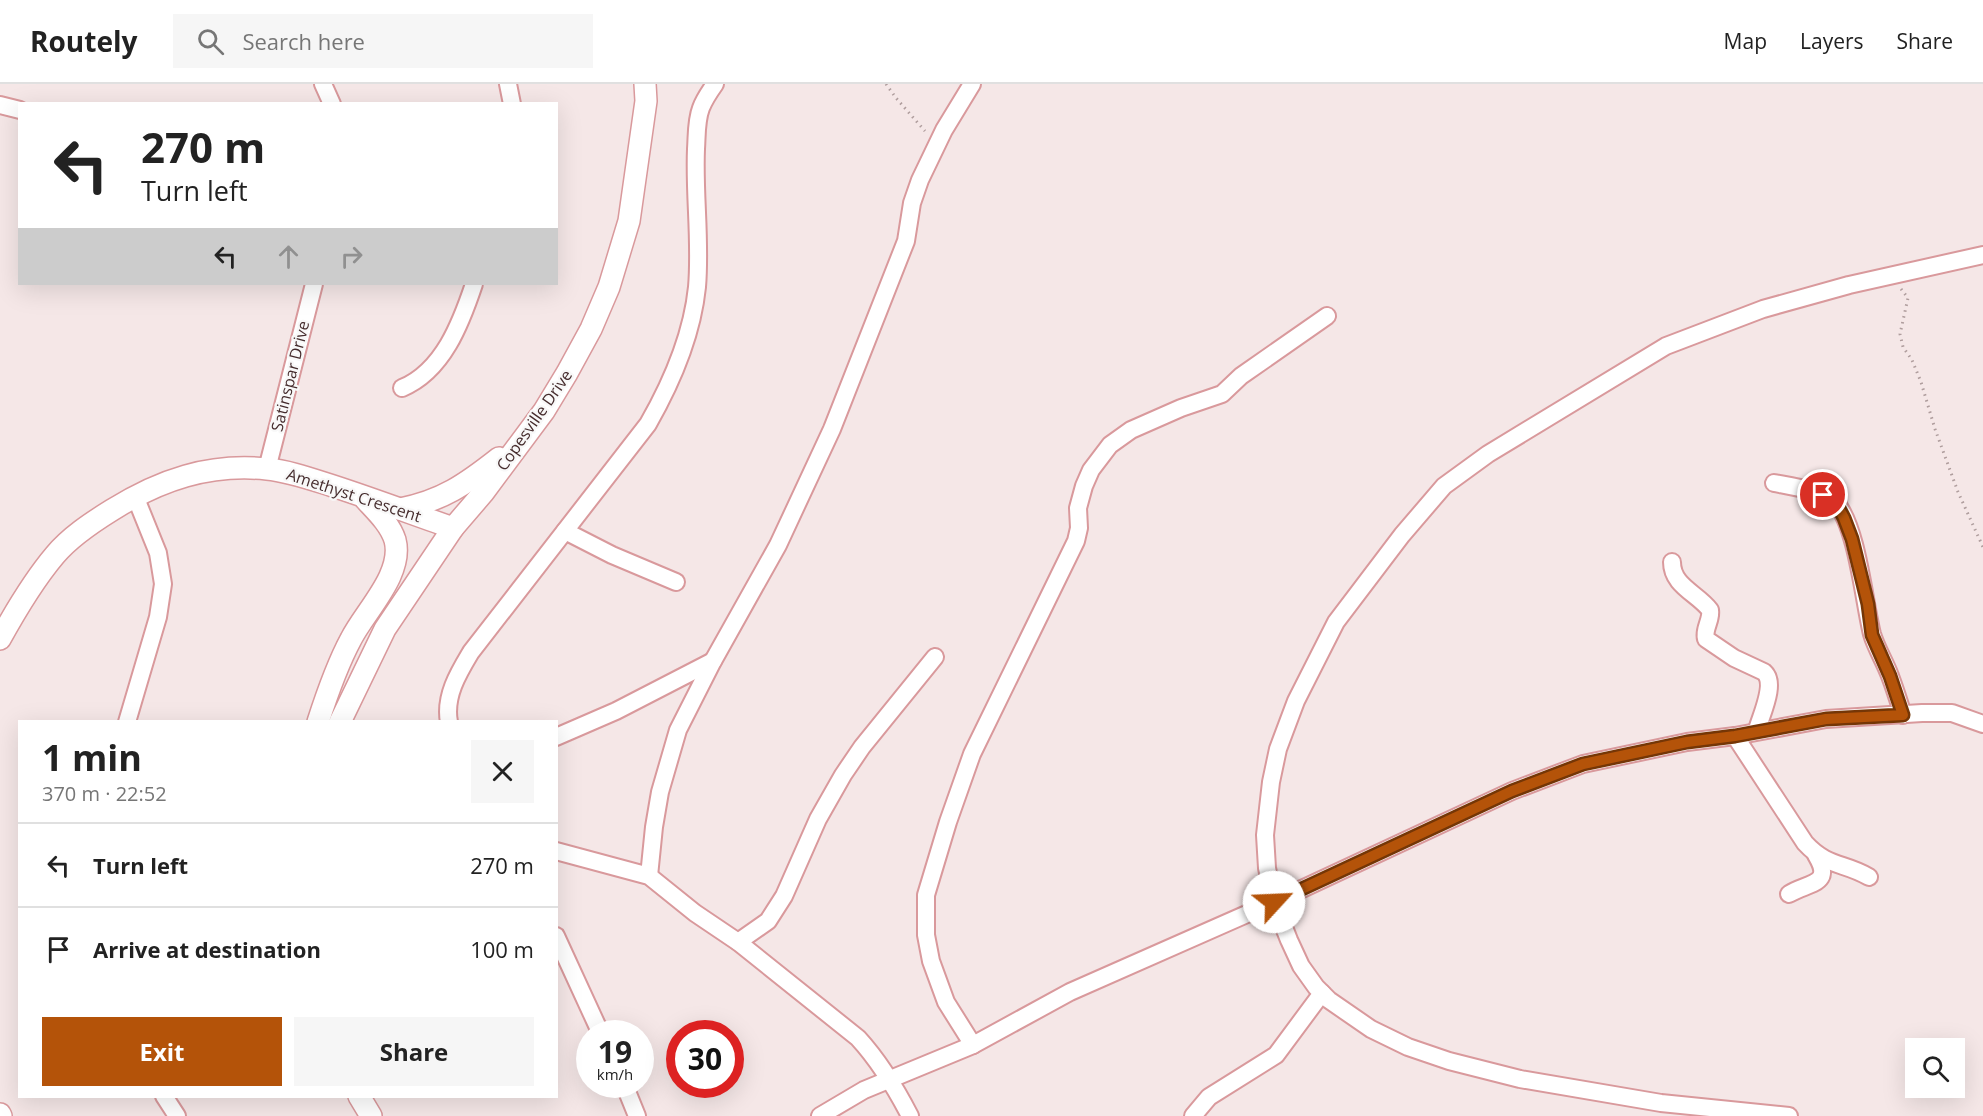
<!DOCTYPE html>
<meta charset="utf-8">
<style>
body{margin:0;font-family:"Open Sans",sans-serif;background:#f6f6f6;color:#222;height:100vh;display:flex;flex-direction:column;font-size:22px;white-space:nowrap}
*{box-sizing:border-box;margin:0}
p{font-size:20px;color:#767676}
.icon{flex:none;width:33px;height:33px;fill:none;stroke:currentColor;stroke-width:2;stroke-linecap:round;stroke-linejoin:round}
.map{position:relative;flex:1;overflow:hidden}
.drawer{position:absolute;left:18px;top:636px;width:540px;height:378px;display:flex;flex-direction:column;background:#fff;border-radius:0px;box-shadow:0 6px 24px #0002}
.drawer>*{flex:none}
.guide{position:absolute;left:18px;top:18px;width:540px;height:183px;border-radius:0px;box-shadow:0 6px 24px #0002;background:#fff;color:#222;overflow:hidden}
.fabs{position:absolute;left:1905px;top:954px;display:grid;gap:12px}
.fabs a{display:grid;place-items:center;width:60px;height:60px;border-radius:0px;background:#fff;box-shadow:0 6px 24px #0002;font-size:30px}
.speed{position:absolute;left:576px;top:936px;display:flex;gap:12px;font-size:30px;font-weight:700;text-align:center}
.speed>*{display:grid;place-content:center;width:78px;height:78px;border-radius:50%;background:#fff;box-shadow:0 6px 24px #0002;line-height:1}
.speed small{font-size:15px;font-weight:400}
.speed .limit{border:9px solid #d22;background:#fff;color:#111}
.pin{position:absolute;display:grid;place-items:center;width:51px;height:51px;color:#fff;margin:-26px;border:3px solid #fff;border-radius:50%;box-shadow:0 2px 6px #0007}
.me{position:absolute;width:66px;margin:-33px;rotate:65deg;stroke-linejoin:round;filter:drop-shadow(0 0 4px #0008)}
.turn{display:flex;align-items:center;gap:21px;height:126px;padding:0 24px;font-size:27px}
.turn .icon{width:78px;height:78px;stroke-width:2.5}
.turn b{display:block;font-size:42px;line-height:51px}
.lanes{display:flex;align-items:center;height:57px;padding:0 24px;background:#0003;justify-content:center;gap:30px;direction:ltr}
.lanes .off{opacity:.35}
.round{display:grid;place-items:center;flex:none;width:63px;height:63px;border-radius:0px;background:#f6f6f6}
.head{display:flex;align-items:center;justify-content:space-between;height:102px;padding:0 24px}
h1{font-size:36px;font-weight:700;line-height:45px}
.cta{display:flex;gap:12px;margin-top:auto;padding:12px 24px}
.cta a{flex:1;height:69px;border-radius:0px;background:#b45309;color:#fff;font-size:24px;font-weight:700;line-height:69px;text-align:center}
.cta a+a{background:#f6f6f6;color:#222}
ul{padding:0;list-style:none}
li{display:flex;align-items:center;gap:18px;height:84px;padding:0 24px;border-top:2px solid #e0e0e0}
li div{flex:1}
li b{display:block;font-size:22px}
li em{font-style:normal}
header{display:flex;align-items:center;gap:36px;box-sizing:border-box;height:84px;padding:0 30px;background:#fff;border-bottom:2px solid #e0e0e0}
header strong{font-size:28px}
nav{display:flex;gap:33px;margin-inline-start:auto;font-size:21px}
.search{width:420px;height:54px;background:#f6f6f6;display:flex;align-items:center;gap:15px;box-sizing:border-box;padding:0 21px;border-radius:0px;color:#767676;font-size:22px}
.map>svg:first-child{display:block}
</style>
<header>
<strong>Routely</strong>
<div class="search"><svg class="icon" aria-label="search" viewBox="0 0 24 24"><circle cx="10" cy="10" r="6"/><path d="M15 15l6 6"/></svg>Search here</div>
<nav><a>Map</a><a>Layers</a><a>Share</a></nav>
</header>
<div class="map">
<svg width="1983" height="1032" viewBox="0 0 1983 1032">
<rect width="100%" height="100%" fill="#f5e7e7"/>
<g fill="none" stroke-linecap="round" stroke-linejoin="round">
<defs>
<g id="minor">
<polyline points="323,0 332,20"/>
<polyline points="508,0 512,20"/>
<polyline points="0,21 20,26"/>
<path d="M402 304C443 287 461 239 474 200"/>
<polyline points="267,385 314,200"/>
<path d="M1774 399C1789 402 1825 407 1835 418 1857 441 1864 518 1872 550 1876 564 1885 578 1890 592 1895 605 1899 618 1903 631"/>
<polyline points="565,447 612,471 676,498"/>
<path d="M1672 478C1672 502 1697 509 1710 526 1712 536 1703 545 1706 555L1734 574 1764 588C1777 599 1761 631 1757 646"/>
<polyline points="127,638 158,533 163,500 158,469 135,412"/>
<path d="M449 638C444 612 459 588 471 568L648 340C672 298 692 252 697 203 701 157 694 111 696 65 697 51 696 37 701 24 704 16 710 7 715 0"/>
<path d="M1735 652 1805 759C1828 784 1844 778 1869 793"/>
<polyline points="556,653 616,627 713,577"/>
<path d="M556 767 649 792 695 829 738 858 858 954C880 978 895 1003 910 1032"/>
<polyline points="649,792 654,743 660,708 678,646 713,577 778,461 832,345 906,157 912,119 920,96 944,46 972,0"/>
<path d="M1789 810C1809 798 1834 801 1816 771"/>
<polyline points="556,852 601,950"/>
<polyline points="738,858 768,837 784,812 818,735 843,691 862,663 935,573"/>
<polyline points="973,961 946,918 931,877 926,851 926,811 948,738 972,670 1076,457 1079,444 1078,424 1084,402 1091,386 1110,361 1131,346 1181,324 1222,310 1241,292 1327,232"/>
<polyline points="624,1000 637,1032"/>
<polyline points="164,1012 177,1032"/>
<polyline points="820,1032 864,1006 973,961 1070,908 1274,818 1512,707 1583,680 1687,658 1735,652 1826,635 1922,629 1952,629 1983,640"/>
<polyline points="1193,1032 1209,1013 1276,971 1322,909"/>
<polyline points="1789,1032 1661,1019 1520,995 1449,977 1408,963 1371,945 1329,916 1316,903 1301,882 1289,856 1274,818 1267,784 1265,751 1271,698 1278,665 1296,617 1336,538 1402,451 1444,402 1488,370 1666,262 1763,225 1849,201 1983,171"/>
</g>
<g id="tertiary">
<path d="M400 425C442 417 466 400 499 374"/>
<path d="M0 555C16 526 33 497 55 471 70 453 91 439 112 426 160 396 209 379 267 385 289 387 311 395 333 402 373 415 413 430 453 444"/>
<path d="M318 638C327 610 337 581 351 555 365 527 404 490 395 456 390 440 376 427 365 415"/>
<polyline points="340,638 385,545 453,444 483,409 544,327 567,289 591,245 609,203 629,137 646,17 645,0"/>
<polyline points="359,1012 371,1032"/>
<polyline points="0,1030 1,1032"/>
</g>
</defs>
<use href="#minor" stroke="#d9999c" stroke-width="20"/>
<use href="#tertiary" stroke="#d9999c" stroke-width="24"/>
<g stroke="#af9d9d" stroke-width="3" stroke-dasharray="1.5 4.5" stroke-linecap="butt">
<polyline points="886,0 896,14 925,47"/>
<polyline points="1901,205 1908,214 1900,250 1903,263 1912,276 1921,298 1935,345 1958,408 1983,463"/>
</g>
<use href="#minor" stroke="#fff" stroke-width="16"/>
<use href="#tertiary" stroke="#fff" stroke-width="21"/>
</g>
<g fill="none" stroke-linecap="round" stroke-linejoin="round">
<defs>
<polyline id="route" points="1274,818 1512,707 1583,680 1687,658 1735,652 1826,635 1903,631 1890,592 1872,551 1868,520 1852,455 1844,434 1835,417 1823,411"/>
</defs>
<use href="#route" stroke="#753606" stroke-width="15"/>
<use href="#route" stroke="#b45309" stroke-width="10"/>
</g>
<g text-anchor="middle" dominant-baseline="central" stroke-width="4.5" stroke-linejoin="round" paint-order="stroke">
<g font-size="16" fill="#452c2d" stroke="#f8f8f8">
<text transform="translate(290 292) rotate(-76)">Satinspar Drive</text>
<text transform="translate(534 336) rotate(-55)">Copesville Drive</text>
<text transform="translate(354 411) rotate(18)">Amethyst Crescent</text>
</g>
</g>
</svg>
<div class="fabs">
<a><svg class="icon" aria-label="search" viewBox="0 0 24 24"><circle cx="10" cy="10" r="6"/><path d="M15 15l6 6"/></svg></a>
</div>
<div class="speed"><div>19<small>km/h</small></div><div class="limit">30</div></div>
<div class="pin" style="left:1823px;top:411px;background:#d93025"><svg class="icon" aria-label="arrive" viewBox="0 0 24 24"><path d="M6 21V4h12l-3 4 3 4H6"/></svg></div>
<svg class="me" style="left:1274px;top:818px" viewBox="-20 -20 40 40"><circle r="19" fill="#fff"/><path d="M0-13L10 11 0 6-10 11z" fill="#b45309"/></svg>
<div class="guide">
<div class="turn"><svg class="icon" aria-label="left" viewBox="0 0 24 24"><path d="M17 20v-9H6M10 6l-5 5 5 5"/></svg><div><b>270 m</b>Turn left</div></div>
<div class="lanes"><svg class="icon" aria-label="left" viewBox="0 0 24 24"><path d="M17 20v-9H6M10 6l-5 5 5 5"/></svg><svg class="icon off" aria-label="ahead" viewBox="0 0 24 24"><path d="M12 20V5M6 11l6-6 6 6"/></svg><svg class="icon off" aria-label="right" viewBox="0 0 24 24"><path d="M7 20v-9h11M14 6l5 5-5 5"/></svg></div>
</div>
<section class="drawer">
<div class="head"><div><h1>1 min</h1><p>370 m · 22:52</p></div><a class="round"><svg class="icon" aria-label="close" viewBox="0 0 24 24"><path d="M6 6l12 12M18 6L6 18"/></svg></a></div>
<ul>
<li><svg class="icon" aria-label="left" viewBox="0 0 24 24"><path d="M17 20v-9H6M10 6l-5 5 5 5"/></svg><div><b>Turn left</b></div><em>270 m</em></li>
<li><svg class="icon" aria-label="arrive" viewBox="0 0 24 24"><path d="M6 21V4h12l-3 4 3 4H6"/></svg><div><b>Arrive at destination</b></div><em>100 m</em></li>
</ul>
<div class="cta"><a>Exit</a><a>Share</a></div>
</section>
</div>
